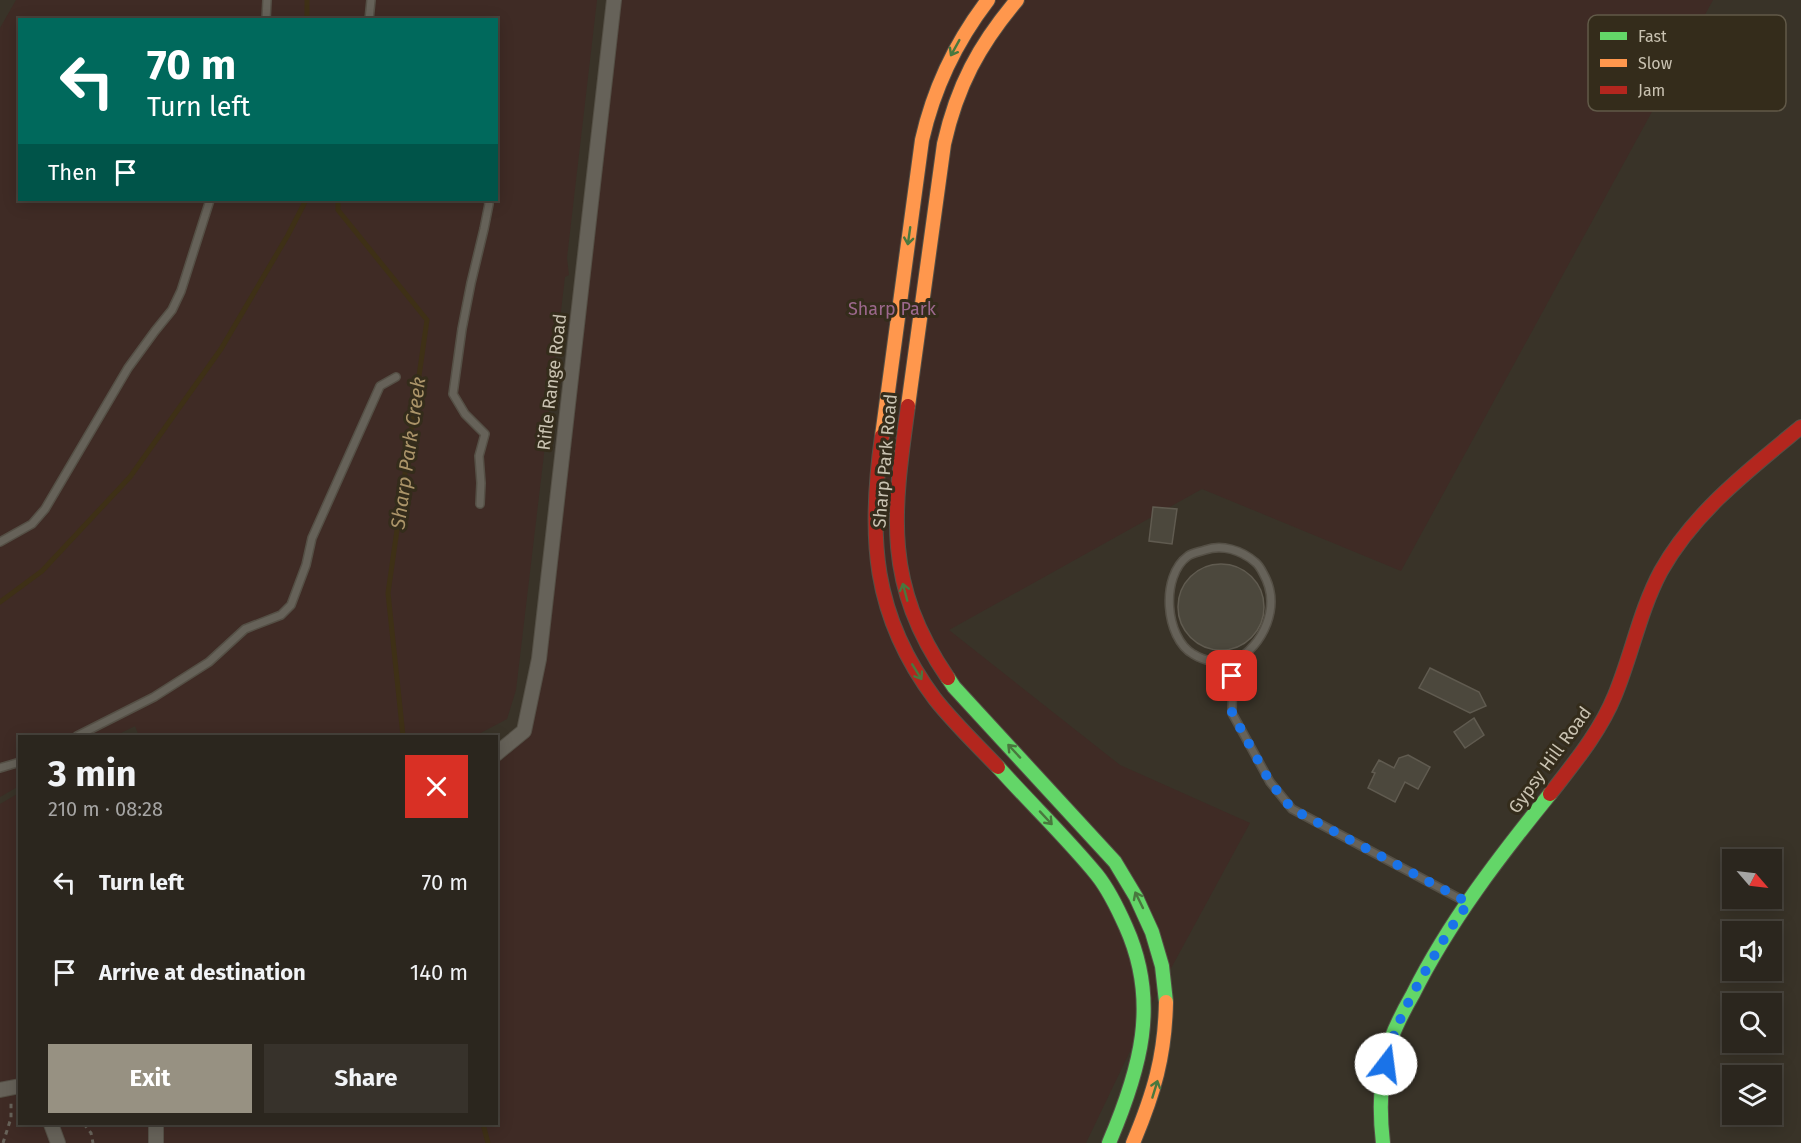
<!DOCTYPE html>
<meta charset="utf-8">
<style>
body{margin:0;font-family:"Fira Sans",sans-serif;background:#37322b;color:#f1f3f6;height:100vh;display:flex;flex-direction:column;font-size:22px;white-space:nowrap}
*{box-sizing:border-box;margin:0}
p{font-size:20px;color:#a6a5a4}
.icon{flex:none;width:33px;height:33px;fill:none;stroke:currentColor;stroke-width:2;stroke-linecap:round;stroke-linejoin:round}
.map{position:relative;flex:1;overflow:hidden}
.details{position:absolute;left:18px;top:735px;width:480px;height:390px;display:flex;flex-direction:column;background:#2b261e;border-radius:0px;box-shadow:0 3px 15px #0003,0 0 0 2px #47433c}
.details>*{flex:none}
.top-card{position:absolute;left:18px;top:18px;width:480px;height:183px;border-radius:0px;box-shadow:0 3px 15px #0003,0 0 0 2px #47433c;background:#00695c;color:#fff;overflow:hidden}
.needle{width:39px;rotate:118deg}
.fabs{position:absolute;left:1722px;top:849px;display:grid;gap:12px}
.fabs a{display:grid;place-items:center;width:60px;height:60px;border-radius:0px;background:#2b261e;box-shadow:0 3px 15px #0003,0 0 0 2px #47433c;font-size:30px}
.pin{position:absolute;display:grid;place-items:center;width:51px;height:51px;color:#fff;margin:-26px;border-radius:12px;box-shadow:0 3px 9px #0006}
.me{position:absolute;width:66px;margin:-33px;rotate:15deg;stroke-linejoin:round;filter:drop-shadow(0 0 4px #0008)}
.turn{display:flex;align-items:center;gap:21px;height:126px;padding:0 30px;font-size:27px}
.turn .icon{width:78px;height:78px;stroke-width:2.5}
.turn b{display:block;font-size:42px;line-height:51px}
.then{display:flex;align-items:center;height:57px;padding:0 30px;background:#0003;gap:12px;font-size:22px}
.round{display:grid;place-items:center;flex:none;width:63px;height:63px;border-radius:0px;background:#37322b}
.summary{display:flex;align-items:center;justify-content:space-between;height:102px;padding:0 30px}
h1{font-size:36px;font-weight:700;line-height:45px}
.cta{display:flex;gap:12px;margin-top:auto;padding:12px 30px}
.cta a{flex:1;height:69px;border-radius:0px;background:#979182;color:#fff;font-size:24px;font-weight:700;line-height:69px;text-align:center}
.cta a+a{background:#37322b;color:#f1f3f6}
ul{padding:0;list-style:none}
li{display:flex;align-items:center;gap:18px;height:90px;padding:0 30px}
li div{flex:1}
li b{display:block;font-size:22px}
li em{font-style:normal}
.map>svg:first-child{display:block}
</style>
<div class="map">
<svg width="1801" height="1143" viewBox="0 0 1801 1143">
<rect width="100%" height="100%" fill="#393328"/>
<g fill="#3f2b25" fill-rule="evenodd">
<path d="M16 0H597L567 258 569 275 565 277 516 690 507 719 475 736H139L135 726 115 736H20L19 786 0 797V28ZM20 20H496V200H20Z"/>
<polygon points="615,0 1713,0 1401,571 1202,489 949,630 1120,765 1250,823 1144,1018 1145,1020 1086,1143 0,1143 0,804 19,793 20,1124 496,1124 497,752 524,731"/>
</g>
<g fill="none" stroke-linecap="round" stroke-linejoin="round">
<g stroke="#3e3016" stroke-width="5">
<polyline points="307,0 307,20"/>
<polyline points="338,200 338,210 427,320 388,593 403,736"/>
<polyline points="0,602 42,571 130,477 221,349 288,235 306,200"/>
<polyline points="483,1124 488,1143"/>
</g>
</g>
<g fill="#4c483d" stroke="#605b50" stroke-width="1.5">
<polygon points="1153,507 1177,509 1172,544 1149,541"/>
<circle cx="1221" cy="607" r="43"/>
<polygon points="1430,668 1479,692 1486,706 1470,713 1419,688"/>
<polygon points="1474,718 1484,735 1465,748 1454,732"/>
<polygon points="1408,755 1430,767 1418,789 1405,782 1395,802 1368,788 1375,773 1372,772 1379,760 1394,768 1399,758"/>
</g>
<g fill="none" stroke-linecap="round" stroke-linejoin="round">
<defs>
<g id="lane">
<polyline points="266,20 267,0"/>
<polyline points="369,20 371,0"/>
<polyline points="480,504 481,483 479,456 485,434 465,414 453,394 462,329 471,283 484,229 489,204 488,200"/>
<polyline points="0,542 32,524 45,509 128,368 155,331 172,310 181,291 210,200"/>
<path d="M1233 662C1220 664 1204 661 1193 654 1165 638 1160 576 1188 556 1192 553 1199 552 1205 550 1222 544 1241 550 1255 562 1259 565 1261 569 1263 573 1282 606 1264 645 1233 662L1232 713 1270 782 1292 809 1466 902"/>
<polyline points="77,736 154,697 209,662 245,629 281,615 291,605 306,565 312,538 380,386 396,377"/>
<polyline points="0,768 20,762"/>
</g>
<g id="street">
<polyline points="496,754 524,731 539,659 614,0"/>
<polyline points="0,1090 20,1086"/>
<polyline points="51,1124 58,1143"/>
<polyline points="156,1124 156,1143"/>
</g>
<g id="fast">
<polyline points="948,678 954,687 1115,862 1136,897 1152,932 1162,966 1166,1002"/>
<path d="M998 767C1030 803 1066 837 1097 875 1109 890 1118 909 1126 927 1160 1003 1140 1070 1109 1143"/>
<path d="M1383 1143C1379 1109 1380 1072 1391 1039 1397 1023 1405 1008 1413 994 1449 922 1499 857 1550 794"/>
</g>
<g id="slow">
<path d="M908 406 944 144C957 86 979 45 1017 0"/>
<path d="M882 436 922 140C934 87 955 43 988 0"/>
<path d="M1133 1143C1154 1093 1165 1056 1166 1002"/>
</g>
<g id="jam">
<path d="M908 406C893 514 883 583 948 678"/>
<path d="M882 436C868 537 872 615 935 699 954 723 977 745 998 767"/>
<path d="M1550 794C1574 763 1600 732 1615 695 1632 654 1640 610 1661 571 1694 512 1750 469 1801 427"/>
</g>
</defs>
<use href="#lane" stroke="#555046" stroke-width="10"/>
<use href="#street" stroke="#555046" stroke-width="16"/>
<use href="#fast" stroke="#555046" stroke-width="16"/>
<use href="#slow" stroke="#555046" stroke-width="16"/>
<use href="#jam" stroke="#555046" stroke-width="16"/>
<g stroke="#68635a" stroke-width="3" stroke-dasharray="4.5 4.5" stroke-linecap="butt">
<polyline points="84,1124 91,1133 93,1143"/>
<polyline points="3,1143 11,1118 11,1102"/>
</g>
<use href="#lane" stroke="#666259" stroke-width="7"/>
<use href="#street" stroke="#666259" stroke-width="14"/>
<use href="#fast" stroke="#63d668" stroke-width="14"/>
<use href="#slow" stroke="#ff974d" stroke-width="14"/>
<use href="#jam" stroke="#b3261e" stroke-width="14"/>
</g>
<defs><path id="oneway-shaft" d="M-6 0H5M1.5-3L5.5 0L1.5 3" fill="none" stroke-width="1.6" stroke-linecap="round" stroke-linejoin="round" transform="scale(1.5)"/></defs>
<g stroke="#49783e">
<use href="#oneway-shaft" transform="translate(955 48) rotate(119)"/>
<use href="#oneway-shaft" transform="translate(909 236) rotate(98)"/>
<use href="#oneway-shaft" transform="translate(905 592) rotate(-105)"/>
<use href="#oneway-shaft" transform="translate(917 672) rotate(58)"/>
<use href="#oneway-shaft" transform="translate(1014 751) rotate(-133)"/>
<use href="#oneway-shaft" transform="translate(1046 818) rotate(47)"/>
<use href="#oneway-shaft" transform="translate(1139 900) rotate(-116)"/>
<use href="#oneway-shaft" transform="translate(1155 1089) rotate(-73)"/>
</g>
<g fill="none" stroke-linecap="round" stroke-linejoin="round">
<path stroke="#1a73e8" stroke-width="10" stroke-dasharray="0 18" d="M1232 676V713L1270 782 1292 809 1469 903C1455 920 1444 939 1433 958 1414 991 1393 1026 1386 1064"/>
</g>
<g text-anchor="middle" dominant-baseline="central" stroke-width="6" stroke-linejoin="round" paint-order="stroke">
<g font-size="18" fill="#9c688c" stroke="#342c1b">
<text x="892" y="309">Sharp Park</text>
</g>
<g font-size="18" fill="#cac3b2" stroke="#342c1b">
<text transform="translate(552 382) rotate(-83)">Rifle Range Road</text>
<text transform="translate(885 461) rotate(-85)">Sharp Park Road</text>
<text transform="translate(1550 760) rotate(-54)">Gypsy Hill Road</text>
</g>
<g font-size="20" font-style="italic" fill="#ab9469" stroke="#342c1b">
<text transform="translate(408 453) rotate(-82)">Sharp Park Creek</text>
</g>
</g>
<rect x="1588" y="15" width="198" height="96" rx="9" fill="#342c1b" stroke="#615948" stroke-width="1.5"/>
<rect x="1600" y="32" width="27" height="8" fill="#63d668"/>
<rect x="1600" y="59" width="27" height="8" fill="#ff974d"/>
<rect x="1600" y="86" width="27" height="8" fill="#b3261e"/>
<g font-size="16" fill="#cac3b2">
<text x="1638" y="42">Fast</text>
<text x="1638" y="69">Slow</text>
<text x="1638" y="96">Jam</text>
</g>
</svg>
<div class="fabs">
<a><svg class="needle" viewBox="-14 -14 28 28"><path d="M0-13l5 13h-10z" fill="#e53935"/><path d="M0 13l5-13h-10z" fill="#a6a5a4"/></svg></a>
<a><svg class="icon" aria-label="sound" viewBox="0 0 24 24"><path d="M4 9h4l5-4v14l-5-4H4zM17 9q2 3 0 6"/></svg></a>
<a><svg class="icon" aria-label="search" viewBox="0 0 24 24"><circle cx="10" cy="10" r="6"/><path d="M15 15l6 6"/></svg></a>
<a><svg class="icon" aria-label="layers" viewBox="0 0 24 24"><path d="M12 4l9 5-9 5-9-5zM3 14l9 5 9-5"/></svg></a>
</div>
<div class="pin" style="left:1232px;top:676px;background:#d93025"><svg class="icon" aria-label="arrive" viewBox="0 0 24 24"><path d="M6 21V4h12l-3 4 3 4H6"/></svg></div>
<svg class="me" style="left:1386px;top:1064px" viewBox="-20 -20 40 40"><circle r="19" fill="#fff"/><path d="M0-13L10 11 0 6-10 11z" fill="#1a73e8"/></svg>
<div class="top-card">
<div class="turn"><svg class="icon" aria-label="left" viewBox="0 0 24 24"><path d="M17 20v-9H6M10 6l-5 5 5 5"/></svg><div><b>70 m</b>Turn left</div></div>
<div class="then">Then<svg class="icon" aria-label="arrive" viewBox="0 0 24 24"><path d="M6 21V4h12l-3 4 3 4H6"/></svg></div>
</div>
<section class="details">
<div class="summary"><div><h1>3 min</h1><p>210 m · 08:28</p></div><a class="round" style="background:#d93025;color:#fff"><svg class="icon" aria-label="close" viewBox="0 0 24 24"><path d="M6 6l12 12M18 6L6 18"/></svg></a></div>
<ul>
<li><svg class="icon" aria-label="left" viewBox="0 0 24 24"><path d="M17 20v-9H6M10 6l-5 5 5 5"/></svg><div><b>Turn left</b></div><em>70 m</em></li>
<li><svg class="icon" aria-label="arrive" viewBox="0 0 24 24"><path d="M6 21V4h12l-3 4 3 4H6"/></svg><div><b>Arrive at destination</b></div><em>140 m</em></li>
</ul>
<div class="cta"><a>Exit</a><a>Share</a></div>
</section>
</div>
